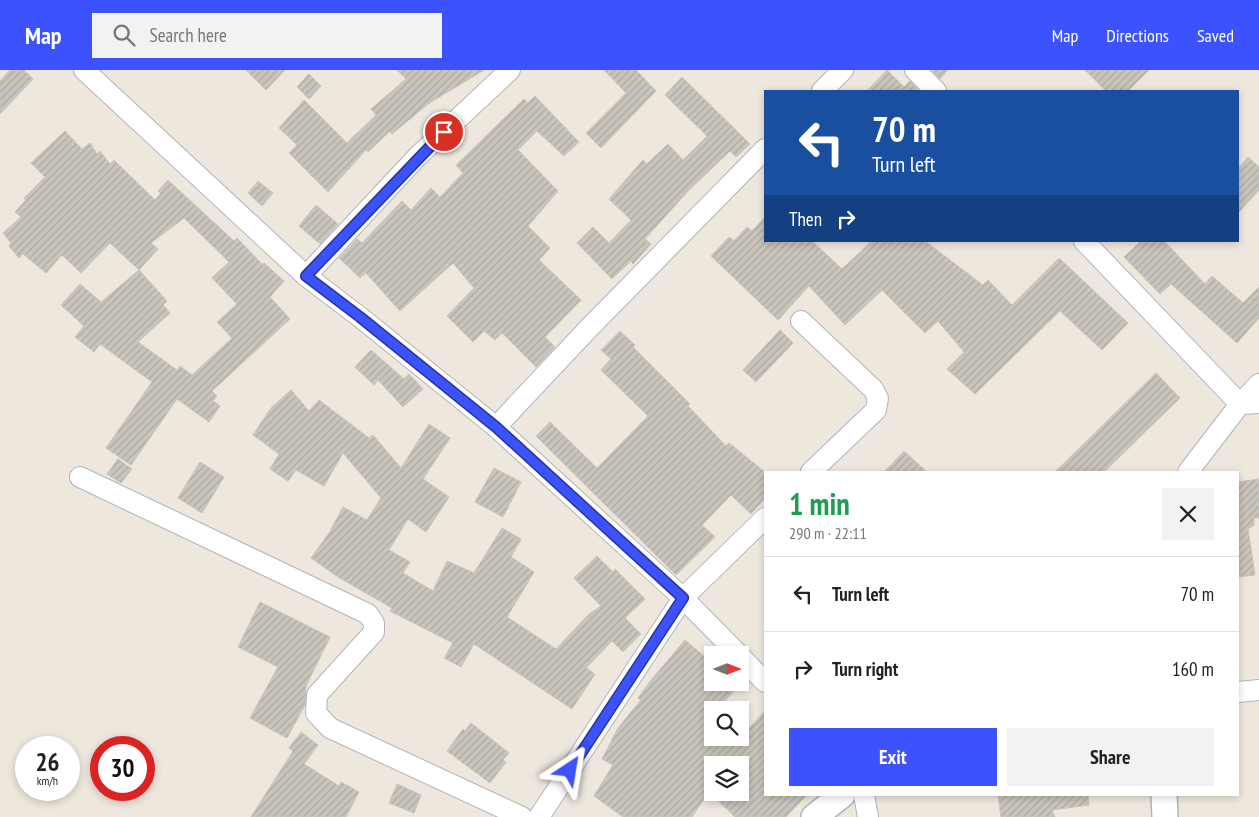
<!DOCTYPE html>
<meta charset="utf-8">
<style>
body{margin:0;font-family:"PT Sans Narrow",sans-serif;background:#f2f2f2;color:#222;height:100vh;display:flex;flex-direction:column;font-size:19px;white-space:nowrap}
*{box-sizing:border-box;margin:0}
p{font-size:16px;color:#767676}
.icon{flex:none;width:28px;height:28px;fill:none;stroke:currentColor;stroke-width:2;stroke-linecap:round;stroke-linejoin:round}
.map{position:relative;flex:1;overflow:hidden}
.panel{position:absolute;left:764px;top:401px;width:475px;height:325px;display:flex;flex-direction:column;background:#fff;border-radius:0px;box-shadow:0 2px 8px #0003}
.panel>*{flex:none}
.hud{position:absolute;left:764px;top:20px;width:475px;height:152px;border-radius:0px;box-shadow:0 2px 8px #0003;background:#1a4fa0;color:#fff;overflow:hidden}
.needle{width:32px;rotate:90deg}
.fabs{position:absolute;left:704px;top:576px;display:grid;gap:10px}
.fabs a{display:grid;place-items:center;width:45px;height:45px;border-radius:0px;background:#fff;box-shadow:0 2px 8px #0003;font-size:25px}
.speed{position:absolute;left:15px;top:666px;display:flex;gap:10px;font-size:25px;font-weight:700;text-align:center}
.speed>*{display:grid;place-content:center;width:65px;height:65px;border-radius:50%;background:#fff;box-shadow:0 2px 8px #0003;line-height:1}
.speed small{font-size:12px;font-weight:400}
.speed .limit{border:8px solid #d22;background:#fff;color:#111}
.pin{position:absolute;display:grid;place-items:center;width:42px;height:42px;color:#fff;margin:-21px;border:2px solid #fff;border-radius:50%;box-shadow:0 1px 5px #0007}
.me{position:absolute;width:55px;margin:-28px;rotate:33deg;stroke-linejoin:round;filter:drop-shadow(0 0 4px #0008)}
.turn{display:flex;align-items:center;gap:18px;height:105px;padding:0 25px;font-size:22px}
.turn .icon{width:65px;height:65px;stroke-width:2.5}
.turn b{display:block;font-size:35px;line-height:42px}
.then{display:flex;align-items:center;height:48px;padding:0 25px;background:#0003;gap:10px;font-size:19px}
.round{display:grid;place-items:center;flex:none;width:52px;height:52px;border-radius:0px;background:#f2f2f2}
.overview{display:flex;align-items:center;justify-content:space-between;height:85px;padding:0 25px}
h1{font-size:30px;font-weight:600;line-height:38px;color:#1e9e55}
.cta{display:flex;gap:10px;margin-top:auto;padding:10px 25px}
.cta a{flex:1;height:58px;border-radius:0px;background:#3b52fd;color:#fff;font-size:20px;font-weight:600;line-height:58px;text-align:center}
.cta a+a{background:#f2f2f2;color:#222}
ul{padding:0;list-style:none}
li{display:flex;align-items:center;gap:15px;height:75px;padding:0 25px;border-top:1px solid #e0e0e0}
li div{flex:1}
li b{display:block;font-size:19px}
li em{font-style:normal}
header{display:flex;align-items:center;gap:30px;box-sizing:border-box;height:70px;padding:0 25px;background:#3b52fd;color:#fff}
header strong{font-size:24px}
nav{display:flex;gap:28px;margin-inline-start:auto;font-size:18px}
.search{width:350px;height:45px;background:#f2f2f2;display:flex;align-items:center;gap:12px;box-sizing:border-box;padding:0 18px;border-radius:0px;color:#767676;font-size:19px}
.map>svg:first-child{display:block}
</style>
<header>
<strong>Map</strong>
<div class="search"><svg class="icon" aria-label="search" viewBox="0 0 24 24"><circle cx="10" cy="10" r="6"/><path d="M15 15l6 6"/></svg>Search here</div>
<nav><a>Map</a><a>Directions</a><a>Saved</a></nav>
</header>
<div class="map">
<svg width="1259" height="747" viewBox="0 0 1259 747">
<defs>
<pattern id="building-hatch" width="6" height="6" patternUnits="userSpaceOnUse" patternTransform="scale(1.25)"><rect width="6" height="6" fill="#c9c5bc"/><path d="M-1 1l2-2M0 6l6-6M5 7l2-2" fill="none" stroke="#ada9a2"/></pattern>
</defs>
<rect width="100%" height="100%" fill="#ede7dd"/>
<g fill="url(#building-hatch)" stroke="#c9c4b7" fill-rule="evenodd">
<polygon points="10,0 24,0 33,9 0,44 0,11"/>
<polygon points="246,0 285,0 266,20"/>
<polygon points="397,0 484,0 428,34 392,64 390,61 368,82 366,80 328,122 289,83 297,75 279,58 304,30 347,73 376,45 371,39 406,9"/>
<polygon points="604,0 636,0 656,21 601,78 586,63 626,23"/>
<polygon points="887,0 904,17 910,11 919,21 867,21"/>
<polygon points="932,0 948,0 940,9"/>
<polygon points="1085,0 1149,0 1128,21 1106,21"/>
<polygon points="309,4 321,16 309,29 297,17"/>
<polygon points="682,7 750,74 736,87 730,81 689,120 645,169 651,174 633,194 631,191 612,209 577,173 593,157 609,173 631,150 609,129 643,90 647,94 668,74 683,90 707,66 665,25"/>
<polygon points="535,26 579,72 564,86 537,61 518,80 558,121 528,156 550,178 539,190 581,230 545,267 555,277 536,297 502,263 495,270 484,261 473,272 447,246 474,218 453,193 400,241 366,203 360,208 339,188 357,169 362,173 402,131 411,140 431,118 440,127 463,103 456,95 524,29 528,33"/>
<polygon points="65,61 82,79 90,73 97,84 100,81 110,94 114,90 155,130 161,123 158,121 168,110 234,171 237,168 263,195 264,193 284,211 270,227 290,249 212,321 217,326 213,331 220,336 209,352 177,329 131,395 106,378 152,312 100,274 94,282 75,267 84,256 61,235 80,214 101,232 139,200 167,231 163,235 170,243 138,272 177,300 180,296 192,305 232,268 217,252 237,234 212,208 229,192 184,148 151,173 158,179 139,200 110,173 81,203 62,185 46,203 23,184 19,188 9,176 11,173 3,163 21,147 15,142 26,130 24,128 45,107 31,93"/>
<polygon points="1248,87 1259,97 1259,120 1238,143 1238,99"/>
<polygon points="258,111 273,123 262,136 248,123"/>
<polygon points="316,135 338,154 320,174 299,156"/>
<polygon points="765,147 765,171 812,171 842,199 872,171 925,171 983,215 988,210 1012,235 1059,188 1128,253 1102,280 1060,241 975,324 947,299 964,282 938,251 925,263 882,220 845,255 809,216 778,250 711,186 729,167 734,171 747,157 752,161"/>
<polygon points="1141,171 1164,171 1205,214 1212,206 1243,233 1259,217 1259,248 1237,273 1171,214 1160,224 1124,187"/>
<polygon points="780,260 793,273 756,312 743,300"/>
<polygon points="620,261 635,275 633,277 690,334 688,336 726,376 729,373 765,402 765,428 751,444 731,425 702,455 715,467 676,505 536,366 550,352 597,398 648,346 601,300 611,289 601,280"/>
<polygon points="371,280 404,309 409,304 423,319 403,337 378,310 374,315 355,297"/>
<polygon points="1156,303 1180,328 1104,402 1055,402"/>
<polygon points="291,320 309,341 319,330 369,368 373,365 401,398 429,354 450,368 423,409 449,427 426,462 408,449 389,480 410,492 403,503 433,521 447,491 474,503 502,458 521,469 511,487 534,502 507,547 556,579 589,544 601,536 574,508 597,486 613,502 615,499 645,529 625,548 641,564 623,582 612,571 586,598 595,604 572,639 474,574 461,597 444,588 453,573 390,541 392,538 338,507 311,488 329,463 343,437 367,450 381,428 343,383 324,416 296,400 288,411 270,399 279,384 253,365 271,338"/>
<polygon points="904,381 927,402 884,402"/>
<polygon points="118,389 132,399 121,413 107,404"/>
<polygon points="200,392 224,407 202,443 178,428"/>
<polygon points="494,398 521,412 503,447 475,432"/>
<polygon points="1259,409 1259,448 1254,448 1254,455 1248,459 1255,505 1238,507 1238,412"/>
<polygon points="260,532 330,567 306,616 305,635 287,668 250,648 278,597 238,577"/>
<path d="M685 570 712 593V612H743L716 640H712V668H740L765 641V725H807L786 747H735L709 722 692 747H623L594 726 613 695 602 689 618 658 641 630 638 628 652 609ZM712 695H740V722H712Z"/>
<polygon points="471,653 509,683 503,690 506,692 490,713 447,681 463,659 465,661"/>
<polygon points="301,662 318,675 304,694 339,716 341,712 359,722 346,747 251,747 293,681 289,678"/>
<polygon points="397,714 421,725 414,743 389,733"/>
<polygon points="998,725 1088,725 1089,735 1052,740 1055,747 1001,747"/>
</g>
<g fill="none" stroke-linecap="round" stroke-linejoin="round">
<defs>
<g id="minor">
<polyline points="84,0 306,206 360,247 496,357 683,528 739,585"/>
<polyline points="915,0 936,21"/>
<polyline points="822,21 843,0"/>
<polyline points="1084,171 1240,334 1259,333"/>
<polyline points="306,206 417,87 510,0"/>
<polyline points="801,251 873,319 878,328 876,340 811,402"/>
<polyline points="496,357 588,259 765,79"/>
<polyline points="1188,402 1240,334 1259,314"/>
<polyline points="80,407 368,544 374,553 374,562 317,625 316,643 330,658 522,747"/>
<polyline points="740,586 765,612"/>
<polyline points="1238,622 1259,620"/>
<polyline points="864,725 868,747"/>
<polyline points="539,747 683,528 765,448"/>
</g>
<g id="tertiary">
<polyline points="1164,725 1165,747"/>
<polyline points="814,747 842,725"/>
</g>
</defs>
<use href="#minor" stroke="#b1b3bf" stroke-width="22"/>
<use href="#tertiary" stroke="#b1b3bf" stroke-width="28"/>
<use href="#minor" stroke="#fff" stroke-width="20"/>
<use href="#tertiary" stroke="#fff" stroke-width="25"/>
</g>
<g fill="none" stroke-linecap="round" stroke-linejoin="round">
<defs>
<polyline id="route" points="444,62 306,206 360,247 496,357 683,528 570,700"/>
</defs>
<use href="#route" stroke="#2635a4" stroke-width="12"/>
<use href="#route" stroke="#3b52fd" stroke-width="9"/>
</g>
</svg>
<div class="fabs">
<a><svg class="needle" viewBox="-14 -14 28 28"><path d="M0-13l5 13h-10z" fill="#e53935"/><path d="M0 13l5-13h-10z" fill="#767676"/></svg></a>
<a><svg class="icon" aria-label="search" viewBox="0 0 24 24"><circle cx="10" cy="10" r="6"/><path d="M15 15l6 6"/></svg></a>
<a><svg class="icon" aria-label="layers" viewBox="0 0 24 24"><path d="M12 4l9 5-9 5-9-5zM3 14l9 5 9-5"/></svg></a>
</div>
<div class="speed"><div>26<small>km/h</small></div><div class="limit">30</div></div>
<div class="pin" style="left:444px;top:62px;background:#d93025"><svg class="icon" aria-label="arrive" viewBox="0 0 24 24"><path d="M6 21V4h12l-3 4 3 4H6"/></svg></div>
<svg class="me" style="left:570px;top:700px" viewBox="-20 -20 40 40"><path d="M0-17L14 15 0 8-14 15z" fill="#3b52fd" stroke="#fff" stroke-width="4"/></svg>
<div class="hud">
<div class="turn"><svg class="icon" aria-label="left" viewBox="0 0 24 24"><path d="M17 20v-9H6M10 6l-5 5 5 5"/></svg><div><b>70 m</b>Turn left</div></div>
<div class="then">Then<svg class="icon" aria-label="right" viewBox="0 0 24 24"><path d="M7 20v-9h11M14 6l5 5-5 5"/></svg></div>
</div>
<section class="panel">
<div class="overview"><div><h1>1 min</h1><p>290 m · 22:11</p></div><a class="round"><svg class="icon" aria-label="close" viewBox="0 0 24 24"><path d="M6 6l12 12M18 6L6 18"/></svg></a></div>
<ul>
<li><svg class="icon" aria-label="left" viewBox="0 0 24 24"><path d="M17 20v-9H6M10 6l-5 5 5 5"/></svg><div><b>Turn left</b></div><em>70 m</em></li>
<li><svg class="icon" aria-label="right" viewBox="0 0 24 24"><path d="M7 20v-9h11M14 6l5 5-5 5"/></svg><div><b>Turn right</b></div><em>160 m</em></li>
</ul>
<div class="cta"><a>Exit</a><a>Share</a></div>
</section>
</div>
